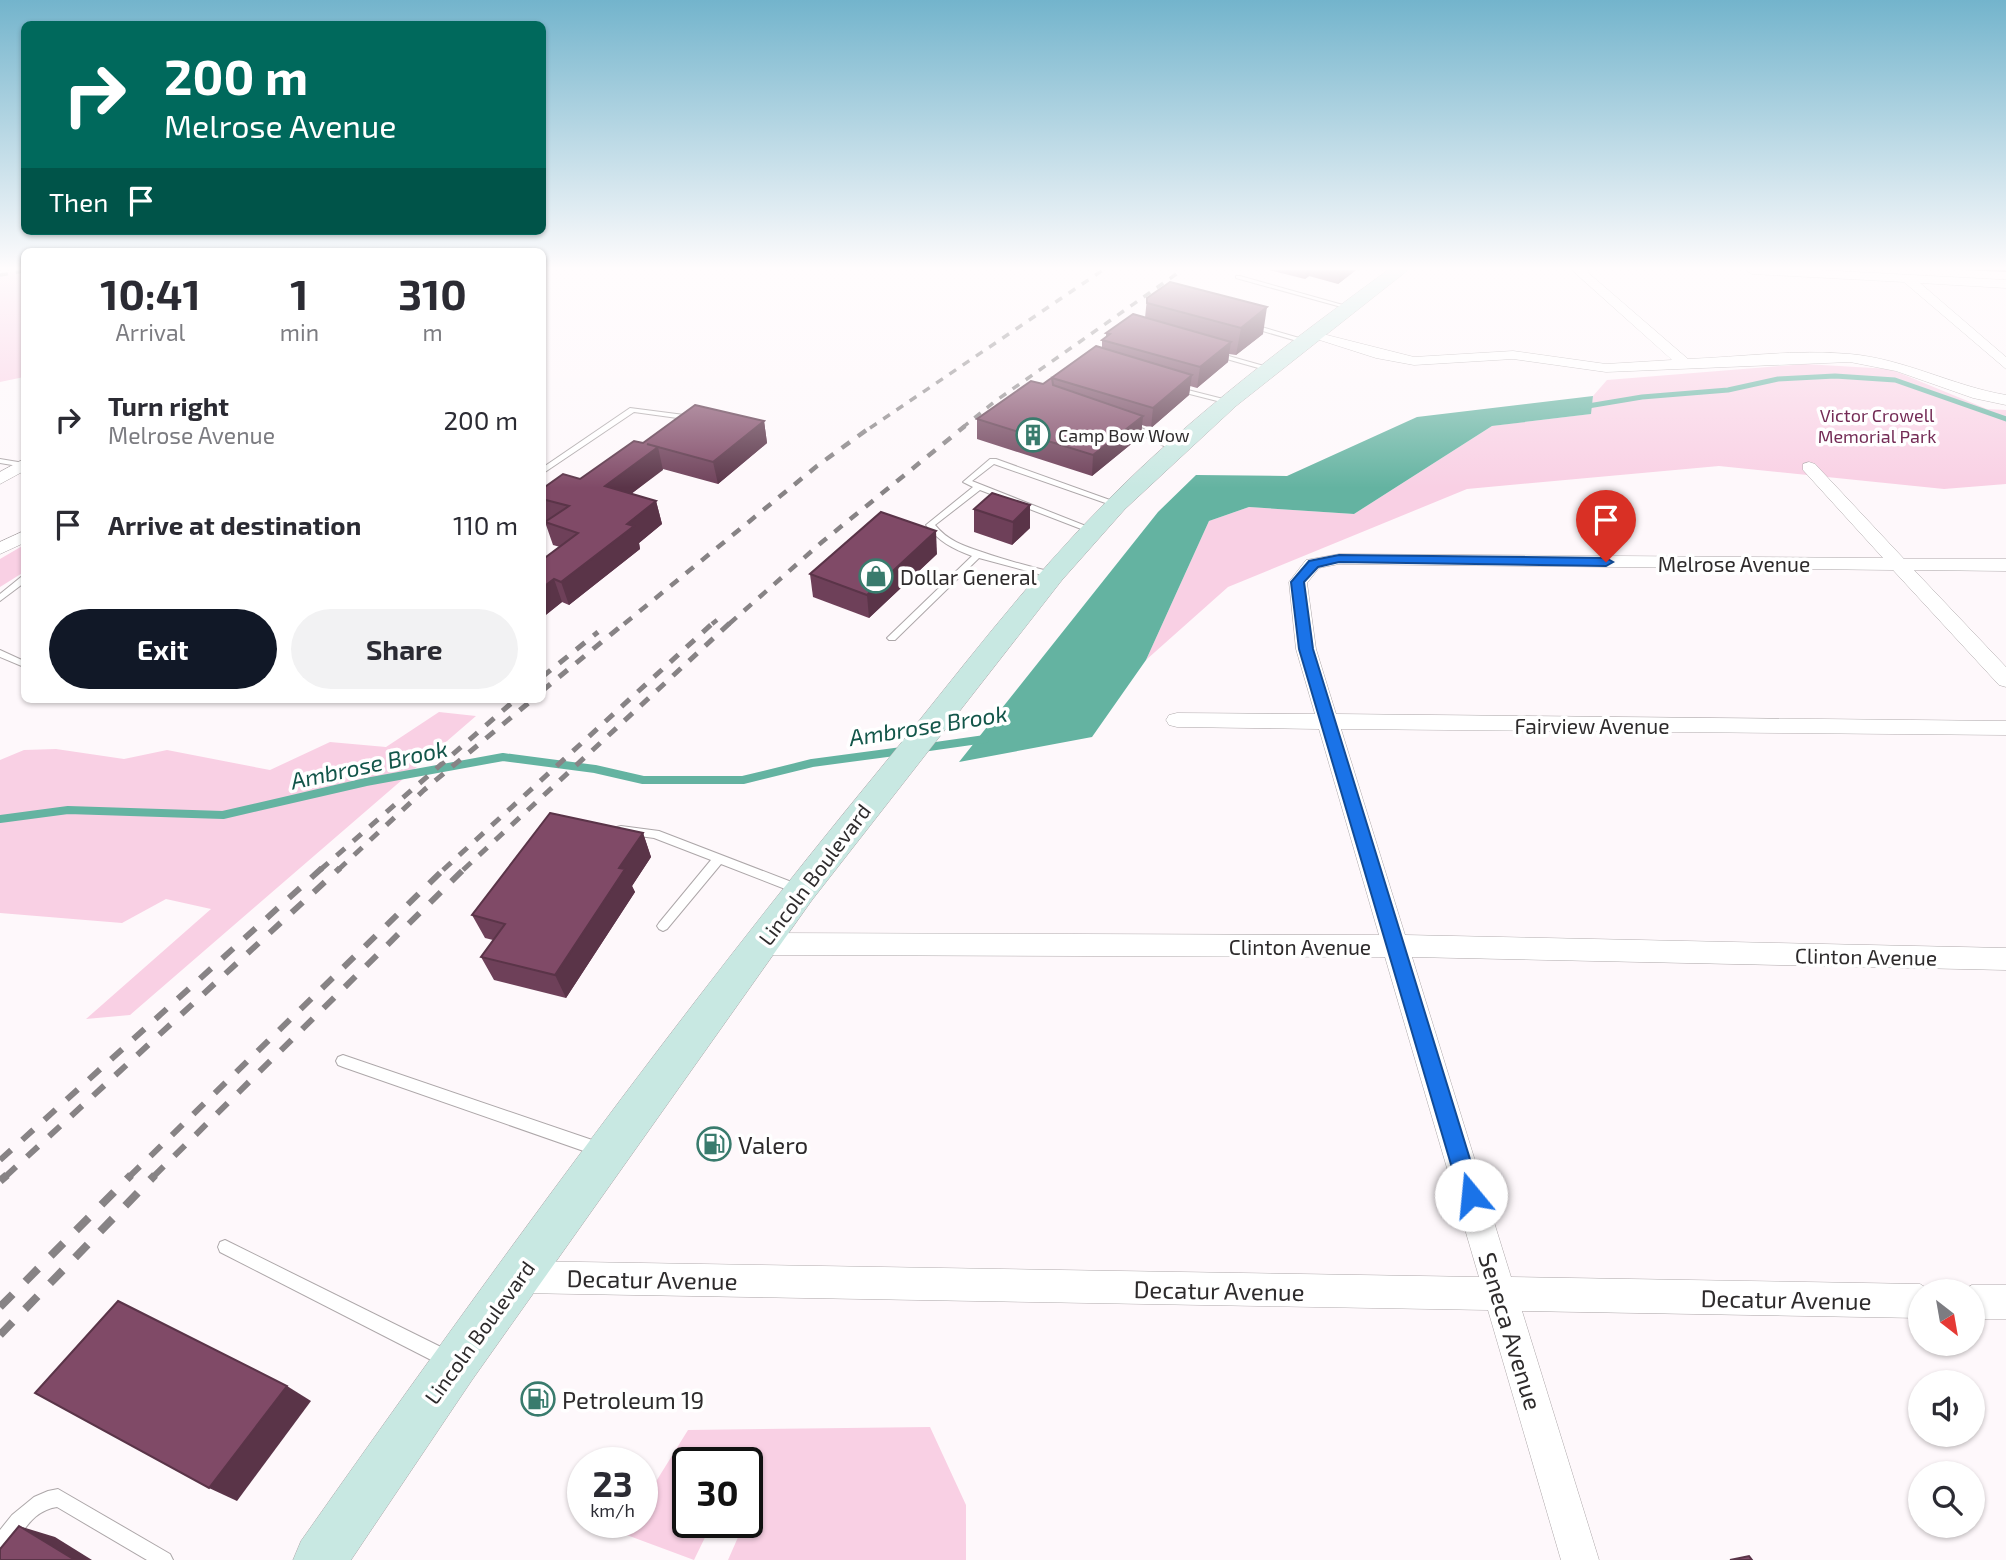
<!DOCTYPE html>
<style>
body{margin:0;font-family:"Exo 2",sans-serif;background:#f2f2f3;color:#2b2b33;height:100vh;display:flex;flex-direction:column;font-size:26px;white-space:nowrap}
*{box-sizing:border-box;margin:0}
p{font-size:23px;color:#7c7c81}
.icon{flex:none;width:38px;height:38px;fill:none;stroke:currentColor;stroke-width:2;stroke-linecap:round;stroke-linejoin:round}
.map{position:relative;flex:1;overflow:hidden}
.drawer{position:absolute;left:21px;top:248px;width:525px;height:455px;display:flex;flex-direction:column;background:#fff;border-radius:10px;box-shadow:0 2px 5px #0004}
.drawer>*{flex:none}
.top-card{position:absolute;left:21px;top:21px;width:525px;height:214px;border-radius:10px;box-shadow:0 2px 5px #0004;background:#00695c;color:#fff;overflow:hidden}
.needle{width:46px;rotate:149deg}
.fabs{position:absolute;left:1908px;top:1279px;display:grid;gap:14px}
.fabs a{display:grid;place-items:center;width:77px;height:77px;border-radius:50%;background:#fff;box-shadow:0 2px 5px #0004;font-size:35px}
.speed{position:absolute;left:567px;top:1447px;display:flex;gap:14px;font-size:35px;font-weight:700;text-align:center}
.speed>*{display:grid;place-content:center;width:91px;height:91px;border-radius:50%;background:#fff;box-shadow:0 2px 5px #0004;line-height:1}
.speed small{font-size:18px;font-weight:400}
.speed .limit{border:4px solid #111;border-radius:10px;background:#fff;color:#111}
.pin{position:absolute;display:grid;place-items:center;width:60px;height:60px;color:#fff;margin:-72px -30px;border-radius:50% 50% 50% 0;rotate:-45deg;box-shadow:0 0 7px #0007}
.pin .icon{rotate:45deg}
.me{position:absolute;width:77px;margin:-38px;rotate:343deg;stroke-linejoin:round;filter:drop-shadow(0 0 5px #0008)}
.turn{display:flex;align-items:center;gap:24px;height:147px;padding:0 28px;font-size:32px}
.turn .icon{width:91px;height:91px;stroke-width:2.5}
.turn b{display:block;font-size:49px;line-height:60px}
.then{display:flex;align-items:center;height:66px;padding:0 28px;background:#0003;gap:14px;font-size:26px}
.eta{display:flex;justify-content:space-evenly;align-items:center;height:119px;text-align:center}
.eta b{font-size:42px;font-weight:700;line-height:49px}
.primary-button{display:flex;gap:14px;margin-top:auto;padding:14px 28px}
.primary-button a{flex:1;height:80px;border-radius:42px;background:#111827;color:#fff;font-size:28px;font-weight:700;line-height:80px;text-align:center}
.primary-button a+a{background:#f2f2f3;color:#2b2b33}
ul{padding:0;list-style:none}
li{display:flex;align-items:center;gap:21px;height:105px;padding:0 28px}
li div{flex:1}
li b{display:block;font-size:26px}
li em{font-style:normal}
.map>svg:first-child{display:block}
</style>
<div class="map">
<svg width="2006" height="1560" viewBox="0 0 2006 1560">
<rect width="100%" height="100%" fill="#fef8fb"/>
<g fill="#f9d0e4">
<polygon points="24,270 24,377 0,382 0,274"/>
<polygon points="1805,364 1890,369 1987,409 2006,410 2006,484 1944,489 1719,466 1467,489 1228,587 1146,660 1209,521 1249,507 1354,514 1492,426 1590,414 1593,396 1607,380"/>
<polygon points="24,545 24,572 0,587 0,559"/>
<polygon points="439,712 476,716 130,1015 86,1019 211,909 166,899 122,923 0,913 0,760 24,750 56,749 124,759 167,750 270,770 330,742 386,747"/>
<polygon points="930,1427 966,1505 966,1560 728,1560 739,1535 722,1523 747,1522 747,1463 688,1463 688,1522 712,1523 694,1560 624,1534 631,1523 642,1522 642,1504 688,1430"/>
</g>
<polygon fill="#64b3a1" points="1593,396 1591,414 1492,426 1354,514 1249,507 1209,521 1146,660 1092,737 959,762 1158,512 1196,475 1287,476 1417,417"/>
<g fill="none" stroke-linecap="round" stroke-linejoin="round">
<polyline stroke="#64b3a1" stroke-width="5" points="1582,407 1642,397 1728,390 1778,379 1835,376 1895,380 2006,419"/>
<g stroke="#64b3a1" stroke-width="8">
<polyline points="922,748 985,739"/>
<polyline points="0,819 68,810 223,815 366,782 503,757 595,769 643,780 743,780 812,763 902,751"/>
</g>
<defs>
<g id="service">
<polygon points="1236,276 1240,276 1350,307 1345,308 1236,278"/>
<polygon points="1251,324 1306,340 1307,341 1304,343 1249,327 1249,325"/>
<polygon points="1218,353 1271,368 1272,369 1269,371 1216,356 1215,355"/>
<polygon points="1176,387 1231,401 1233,402 1229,404 1174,390 1173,389"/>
<polygon points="630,408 692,416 696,418 692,420 634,412 542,474 542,468"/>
<polygon points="1126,423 1132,423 1181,449 1174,451 1126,427"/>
<polygon points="0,459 24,463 24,467 0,463"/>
<path d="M990 459H996L1121 504 1120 506H1114L994 464 972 481 1096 530 1092 532H1089L980 490 935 525C948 541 964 546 982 552 1005 560 1031 567 1056 573L1057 575 1053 578 979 558 895 640H889L887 638 889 636 972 556C953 549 938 541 926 525L973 487 963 482Z"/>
<polygon points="21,577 24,577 24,583 0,601 0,594"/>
<polygon points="0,650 24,661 24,667 0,657"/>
<polygon points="621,826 659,831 802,886 804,889 802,892 798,894 721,864 667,929 663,931 659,929 657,926 659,923 711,860 654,838 617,833 616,830 617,827"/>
<polygon points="343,1055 598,1142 603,1144 605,1149 603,1154 598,1156 343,1067 338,1065 336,1061 338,1057"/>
<polygon points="225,1240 453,1353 455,1359 453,1365 447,1367 441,1365 220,1252 218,1247 220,1242"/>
<path d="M58 1489 170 1554 173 1560H147L57 1507C25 1512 22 1544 0 1553V1530L12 1515 34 1497 48 1491Z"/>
</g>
<g id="minor">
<path d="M1572 270H1585L1688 359C1741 357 1797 349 1850 354 1905 359 1953 386 2006 395V405L1973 398 1896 371 1850 362 1606 372 1513 359 1414 365 1376 358 1304 335 1311 331 1414 357 1513 351 1606 364 1672 360Z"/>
<polygon points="1746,270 1818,270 2006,280 2006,288 1920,283 2006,357 2006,369 1904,282 1752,274"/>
<polygon points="24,459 24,471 0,484 0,472"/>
<polygon points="1809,462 1815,464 1904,559 2006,559 2006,571 1914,570 2006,667 2006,687 1999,685 1893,570 1339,564 1319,568 1307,583 1316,649 1336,714 2006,721 2006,735 1341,729 1405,935 2006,948 2006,970 1412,957 1511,1277 1920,1284 1933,1292 1920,1292 1920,1318 1522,1311 1599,1560 1561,1560 1488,1310 519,1293 507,1289 503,1277 507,1265 519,1261 1479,1277 1385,957 761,955 752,952 748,944 752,936 761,933 1379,935 1319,729 1177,727 1169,725 1166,720 1169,715 1177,713 1315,714 1296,649 1289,582 1306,560 1339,554 1883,558 1803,470 1803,464"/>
<polygon points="24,531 24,543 0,554 0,542"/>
<polygon points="1972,1285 2006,1285 2006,1319 1972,1319 1972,1292 1960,1292"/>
</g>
<path id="secondary" d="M1388 270H1408L1236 406 1125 509 1062 580 812 900 472 1380 351 1560H293L301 1541C487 1277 678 1014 884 764 957 675 1026 582 1108 500 1193 414 1291 341 1388 270Z"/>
</defs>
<use href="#service" stroke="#ada7a9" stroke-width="2"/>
<use href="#minor" stroke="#ada7a9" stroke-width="1"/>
<use href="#secondary" stroke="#ada7a9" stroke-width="1"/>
<use href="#service" fill="#fff" fill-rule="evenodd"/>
<use href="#minor" fill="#fff" fill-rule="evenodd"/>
<use href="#secondary" fill="#c8e8e2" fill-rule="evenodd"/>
<g stroke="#878385" stroke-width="3.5" stroke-dasharray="8 8" stroke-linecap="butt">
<polyline points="0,275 24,271"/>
<polyline points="870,428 1103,270"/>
<polyline points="962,428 994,402 1182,270"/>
</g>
<g stroke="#878385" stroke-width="4.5" stroke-dasharray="10 10" stroke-linecap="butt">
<polyline points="624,624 817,466 872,426"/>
<polyline points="712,624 717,620"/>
<polyline points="729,624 822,542 965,426"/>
</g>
<g stroke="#878385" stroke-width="5" stroke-dasharray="11 11" stroke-linecap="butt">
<polyline points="542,677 598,632"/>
<polyline points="542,691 626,622"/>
<polyline points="320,870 515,700"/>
<polyline points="338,870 424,790 532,700"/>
<polyline points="443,870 714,622"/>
<polyline points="463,870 731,622"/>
</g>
<g stroke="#878385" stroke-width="6" stroke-dasharray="15 15" stroke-linecap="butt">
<polyline points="0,1160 322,868"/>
<polyline points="5,1177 340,868"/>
<polyline points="129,1177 445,868"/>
<polyline points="153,1177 465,868"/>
</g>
<g stroke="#878385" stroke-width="8" stroke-dasharray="18 18" stroke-linecap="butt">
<polyline points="0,1181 7,1175"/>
<polyline points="0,1307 131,1175"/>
<polyline points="0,1335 155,1175"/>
</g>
</g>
<g fill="#6e4059">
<polygon points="1269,270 1356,270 1338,284 1309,276 1305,279"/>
<polygon points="1963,270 2006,270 2006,272"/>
<polygon points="1147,298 1263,334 1236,355 1229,354 1228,362 1197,388 1190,386 1189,395 1151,428 1142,425 1141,436 1092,476 977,439 977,419 1043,384 1102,348 1102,340 1106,337 1106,333 1145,318"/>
<polygon points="764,421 767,443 718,484 663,469 631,494 656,501 662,524 639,543 640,549 569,605 562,602 542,618 560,547 553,545 545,522 547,521 542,519 542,489 580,479 643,443"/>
<polygon points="974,509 1030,528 1012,545 974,532"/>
<polygon points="937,554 869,618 813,597 810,574"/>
<polygon points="643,833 651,857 632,886 635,892 566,998 494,980 481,957 493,940 485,938 472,915"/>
</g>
<g fill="#5a3448">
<polygon points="1307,270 1310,270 1309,276 1305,279"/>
<polygon points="1341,270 1356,270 1338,284"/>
<polygon points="1267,307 1263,334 1236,355 1241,328"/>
<polygon points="1231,342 1228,362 1197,388 1200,367"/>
<polygon points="1192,375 1189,395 1151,428 1153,408"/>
<polygon points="1143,416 1141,436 1092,476 1093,455"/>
<polygon points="764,421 767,443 718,484 713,462"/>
<polygon points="658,447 663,470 611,509 605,486"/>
<polygon points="656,501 662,524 639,543 640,549 569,605 561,582 627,524"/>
<polygon points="1030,505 1030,528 1012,545 1013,522"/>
<polygon points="936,531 937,554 869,618 867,595"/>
<polygon points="554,579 562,602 542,618 542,588"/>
<polygon points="643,833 651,857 632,886 635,892 566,998 555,975 619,868"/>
<polygon points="287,1386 311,1401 237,1501 209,1488"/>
<polygon points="19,1526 55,1537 92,1560 75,1560"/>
</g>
<g fill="#804a67" stroke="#5a3448" stroke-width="2">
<polygon points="1170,282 1267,307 1241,328 1147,303 1147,298"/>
<polygon points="1133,314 1231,342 1200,367 1102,340 1110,334 1106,333"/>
<polygon points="1096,346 1192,375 1153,408 1052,378 1053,385 1143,416 1093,455 977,419 1031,381 1043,384"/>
<polygon points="695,405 764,421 713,462 647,444 658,447 605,486 656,501 627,524 634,526 561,582 554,579 542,588 542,560 578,533 545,522 569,506 542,499 542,489 563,474 580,479 634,441 643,443"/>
<polygon points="992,493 1030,505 1013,522 974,509"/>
<polygon points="881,512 936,531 867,595 810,574"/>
<polygon points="550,813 643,833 619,868 625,869 555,975 481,957 505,924 472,915"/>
<polygon points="118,1301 287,1386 209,1488 35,1393"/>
<polygon points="19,1526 75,1560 0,1560 0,1549"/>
<polygon points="1749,1556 1752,1560 1730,1560"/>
</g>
<linearGradient id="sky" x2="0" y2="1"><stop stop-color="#73b4cc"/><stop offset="0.55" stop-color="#fffcfd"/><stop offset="1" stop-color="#fffcfd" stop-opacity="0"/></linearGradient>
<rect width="2006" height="488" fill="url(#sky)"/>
<polygon fill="#1a73e8" stroke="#114b97" stroke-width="2" points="1339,555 1606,558 1613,562 1606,566 1339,562 1318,567 1304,582 1313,649 1481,1195 1478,1203 1471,1206 1463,1203 1460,1195 1299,649 1291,582 1309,561"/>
<defs>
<symbol id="building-ring" viewBox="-11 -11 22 22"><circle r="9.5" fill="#fff" stroke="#397b6d" stroke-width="1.5"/><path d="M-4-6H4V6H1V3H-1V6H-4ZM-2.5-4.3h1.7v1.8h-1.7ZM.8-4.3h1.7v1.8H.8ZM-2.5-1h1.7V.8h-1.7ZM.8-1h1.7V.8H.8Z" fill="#397b6d"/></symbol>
<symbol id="shop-ring" viewBox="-11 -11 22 22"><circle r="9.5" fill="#fff" stroke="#397b6d" stroke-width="1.5"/><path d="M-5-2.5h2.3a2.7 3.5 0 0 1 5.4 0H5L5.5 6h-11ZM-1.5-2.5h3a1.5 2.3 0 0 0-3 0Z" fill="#397b6d"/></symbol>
<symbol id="fuel-ring" viewBox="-11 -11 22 22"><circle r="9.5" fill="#fff" stroke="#397b6d" stroke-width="1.5"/><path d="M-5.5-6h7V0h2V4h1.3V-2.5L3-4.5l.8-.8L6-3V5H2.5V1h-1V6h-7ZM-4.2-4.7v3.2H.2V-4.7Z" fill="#397b6d"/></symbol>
</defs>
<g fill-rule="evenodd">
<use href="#building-ring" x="1014" y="416" width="38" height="38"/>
<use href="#shop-ring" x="857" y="557" width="38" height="38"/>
<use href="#fuel-ring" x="695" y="1125" width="38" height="38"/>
<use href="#fuel-ring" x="519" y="1380" width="38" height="38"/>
</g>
<g text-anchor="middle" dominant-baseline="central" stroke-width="7" stroke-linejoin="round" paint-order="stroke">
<g font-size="18" fill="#742c56" stroke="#fff">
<text x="1877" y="415">Victor Crowell<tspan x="1877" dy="21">Memorial Park</tspan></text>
</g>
<g font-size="18" fill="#2e2b2c" stroke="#fff" text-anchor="start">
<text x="1058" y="435">Camp Bow Wow</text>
</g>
<g font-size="21" fill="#2e2b2c" stroke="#fff">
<text x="1734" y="563">Melrose Avenue</text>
<text x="1592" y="725">Fairview Avenue</text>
<text transform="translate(814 874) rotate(-53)">Lincoln Boulevard</text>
<text x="1300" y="946">Clinton Avenue</text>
<text transform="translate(1866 956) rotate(1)">Clinton Avenue</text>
<text transform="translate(479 1332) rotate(-54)">Lincoln Boulevard</text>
</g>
<g font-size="21" fill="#2e2b2c" stroke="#fff" text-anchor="start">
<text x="900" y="576">Dollar General</text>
</g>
<g font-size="23" font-style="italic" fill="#13564a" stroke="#fff">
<text transform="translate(928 725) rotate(-9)">Ambrose Brook</text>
<text transform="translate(369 764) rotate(-12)">Ambrose Brook</text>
</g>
<g font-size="24" fill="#2e2b2c" stroke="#fff" text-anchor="start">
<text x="738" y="1144">Valero</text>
<text x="562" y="1399">Petroleum 19</text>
</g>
<g font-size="24" fill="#2e2b2c" stroke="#fff">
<text transform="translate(652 1279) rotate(1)">Decatur Avenue</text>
<text transform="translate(1219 1290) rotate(1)">Decatur Avenue</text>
<text transform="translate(1786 1299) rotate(1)">Decatur Avenue</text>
<text transform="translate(1511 1331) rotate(73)">Seneca Avenue</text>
</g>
</g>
</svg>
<div class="fabs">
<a><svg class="needle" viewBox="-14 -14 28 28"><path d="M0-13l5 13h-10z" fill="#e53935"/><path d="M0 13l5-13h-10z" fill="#7c7c81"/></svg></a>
<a><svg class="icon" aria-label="sound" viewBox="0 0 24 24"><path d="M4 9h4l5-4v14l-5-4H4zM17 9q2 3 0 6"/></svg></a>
<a><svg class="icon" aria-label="search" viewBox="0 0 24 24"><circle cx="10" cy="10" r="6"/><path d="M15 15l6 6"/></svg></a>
</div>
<div class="speed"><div>23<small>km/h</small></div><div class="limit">30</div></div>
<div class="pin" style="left:1606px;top:562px;background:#d93025"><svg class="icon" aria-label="arrive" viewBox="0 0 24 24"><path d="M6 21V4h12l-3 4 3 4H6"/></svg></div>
<svg class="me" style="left:1471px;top:1195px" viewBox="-20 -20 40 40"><circle r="19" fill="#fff"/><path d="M0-13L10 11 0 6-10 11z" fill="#1a73e8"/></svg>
<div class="top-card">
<div class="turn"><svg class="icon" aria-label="right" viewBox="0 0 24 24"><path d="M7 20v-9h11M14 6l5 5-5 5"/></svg><div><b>200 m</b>Melrose Avenue</div></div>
<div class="then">Then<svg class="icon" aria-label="arrive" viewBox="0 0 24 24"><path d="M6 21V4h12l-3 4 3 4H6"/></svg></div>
</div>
<section class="drawer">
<div class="eta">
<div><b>10:41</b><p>Arrival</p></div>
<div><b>1</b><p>min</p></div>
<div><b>310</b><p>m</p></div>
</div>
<ul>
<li><svg class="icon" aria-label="right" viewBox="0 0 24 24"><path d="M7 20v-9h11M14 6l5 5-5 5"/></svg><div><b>Turn right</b><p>Melrose Avenue</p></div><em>200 m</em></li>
<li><svg class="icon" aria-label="arrive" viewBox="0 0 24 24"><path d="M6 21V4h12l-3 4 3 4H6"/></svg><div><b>Arrive at destination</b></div><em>110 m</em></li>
</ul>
<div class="primary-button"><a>Exit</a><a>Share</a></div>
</section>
</div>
